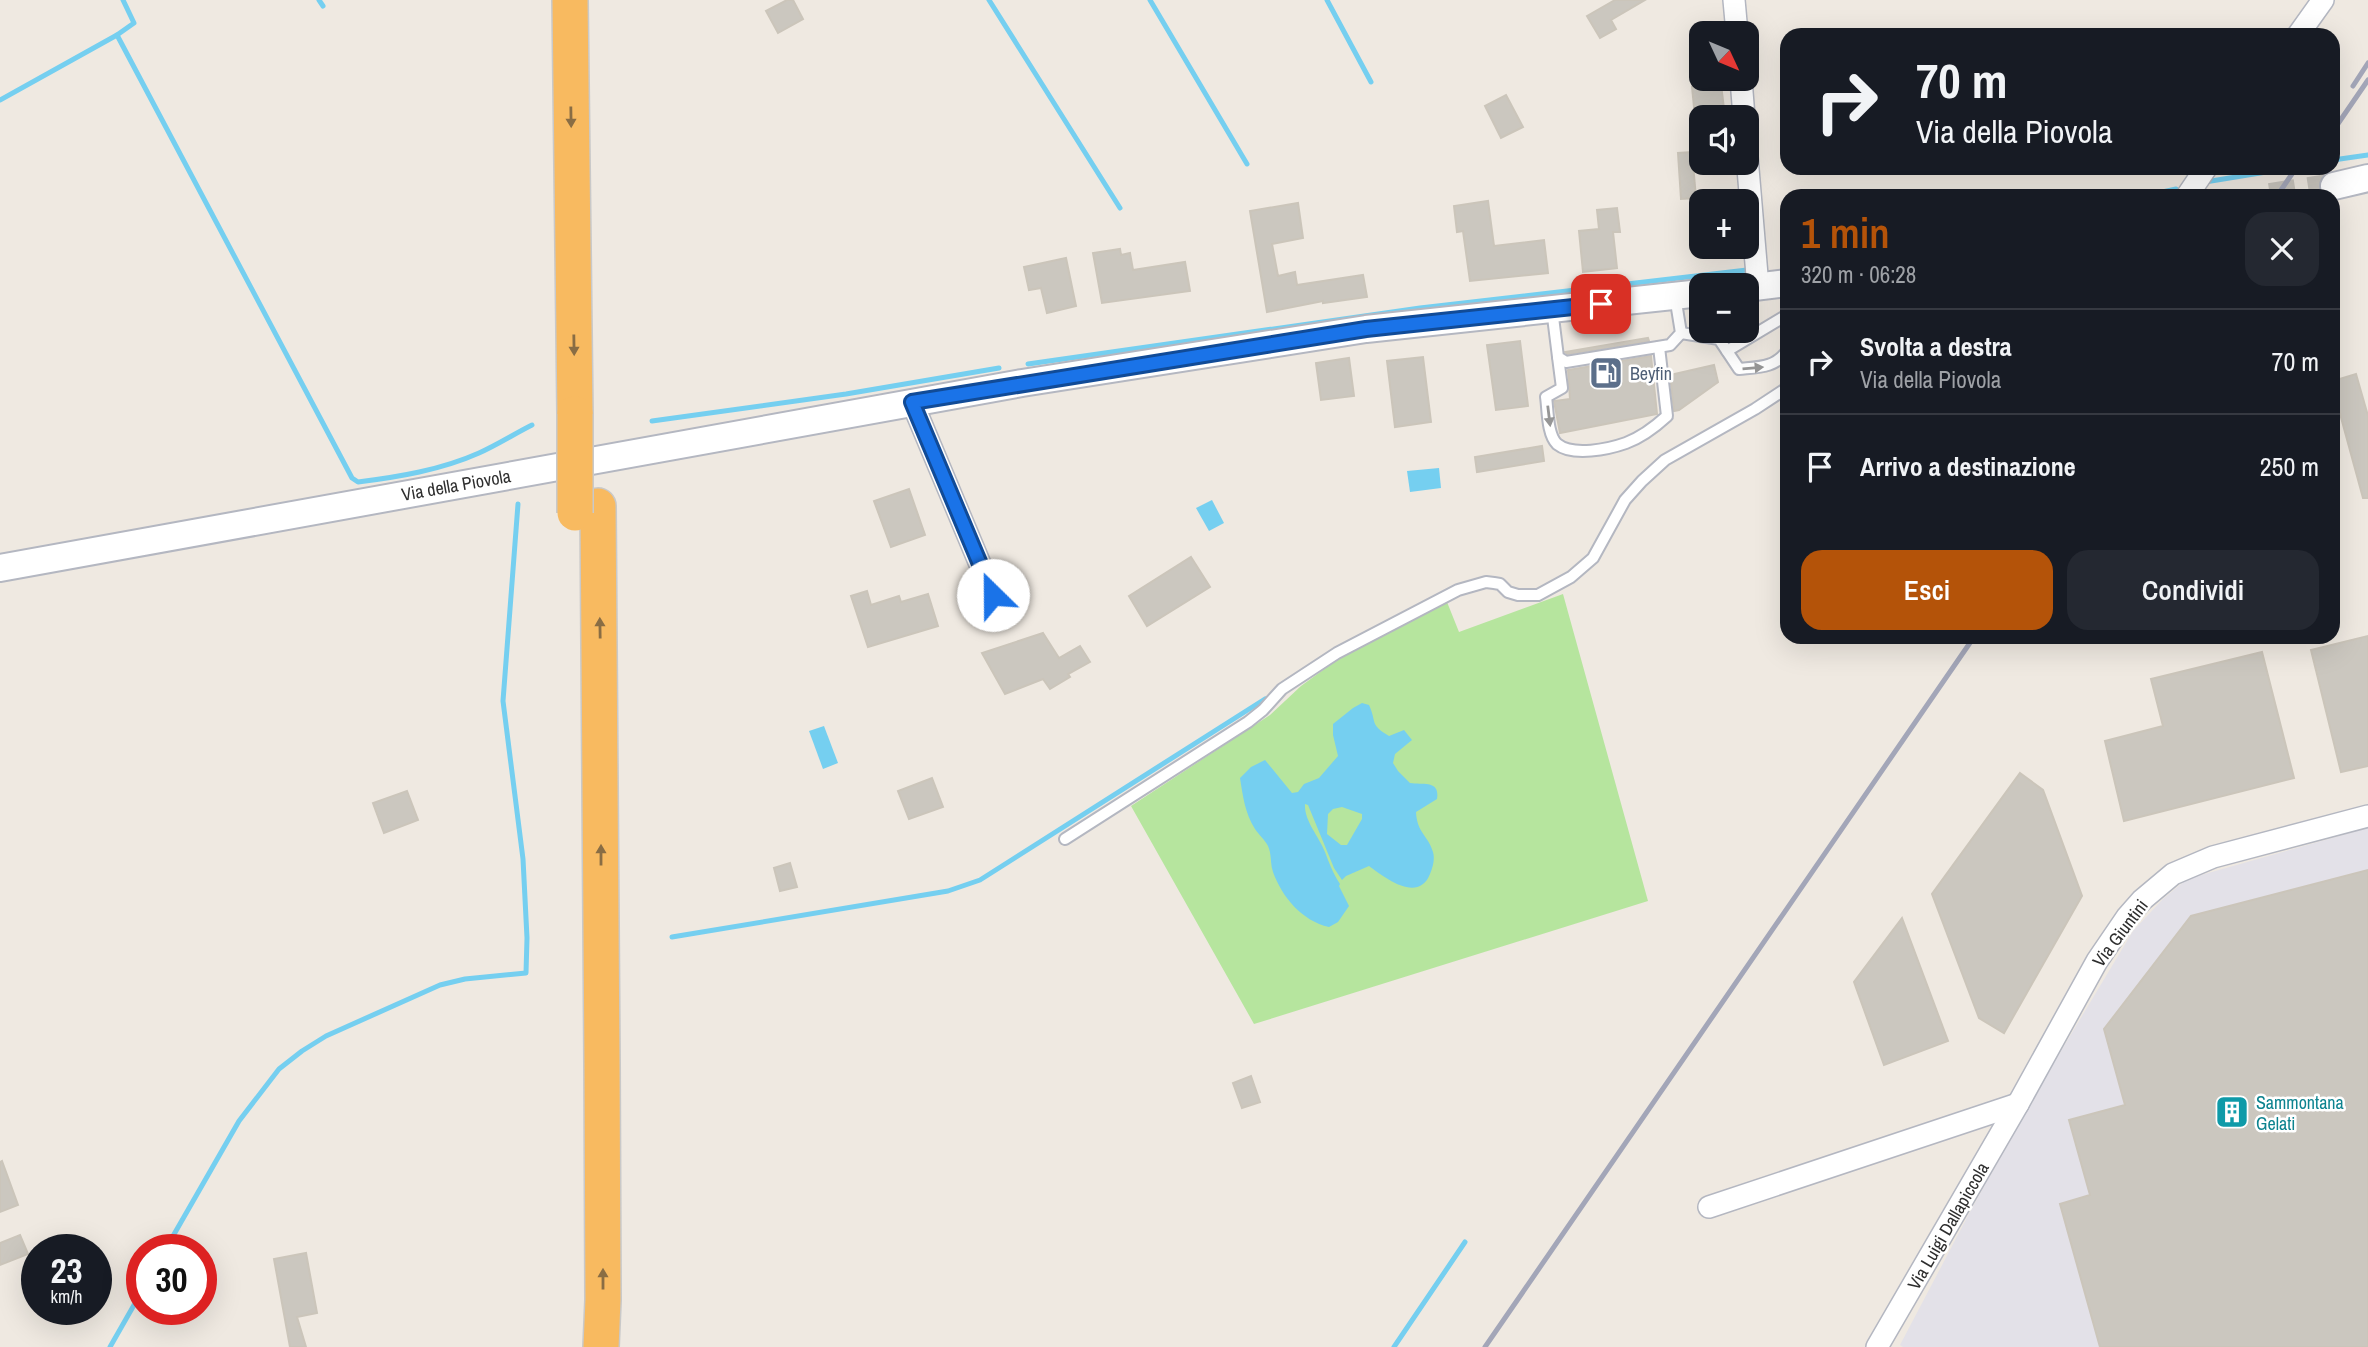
<!DOCTYPE html>
<html lang="it">
<meta charset="utf-8">
<style>
body{margin:0;font-family:"Archivo Narrow",sans-serif;background:#242831;color:#f1f3f6;height:100vh;display:flex;flex-direction:column;font-size:26px;white-space:nowrap}
*{box-sizing:border-box;margin:0}
p{font-size:23px;color:#9ea1a6}
.icon{flex:none;width:38px;height:38px;fill:none;stroke:currentColor;stroke-width:2;stroke-linecap:round;stroke-linejoin:round}
.map{position:relative;flex:1;overflow:hidden}
.side{position:absolute;left:1780px;top:189px;width:560px;height:455px;display:flex;flex-direction:column;background:#171b24;border-radius:21px;box-shadow:0 7px 28px #0002}
.side>*{flex:none}
.guide{position:absolute;left:1780px;top:28px;width:560px;height:147px;border-radius:21px;box-shadow:0 7px 28px #0002;background:#171b24;color:#f1f3f6;overflow:hidden}
.needle{width:46px;rotate:134deg}
.tools{position:absolute;left:1689px;top:21px;display:grid;gap:14px}
.tools a{display:grid;place-items:center;width:70px;height:70px;border-radius:14px;background:#171b24;box-shadow:0 7px 28px #0002;font-size:35px}
.speed{position:absolute;left:21px;top:1234px;display:flex;gap:14px;font-size:35px;font-weight:700;text-align:center}
.speed>*{display:grid;place-content:center;width:91px;height:91px;border-radius:50%;background:#171b24;box-shadow:0 7px 28px #0002;line-height:1}
.speed small{font-size:18px;font-weight:400}
.speed .limit{border:10px solid #d22;background:#fff;color:#111}
.pin{position:absolute;display:grid;place-items:center;width:60px;height:60px;color:#fff;margin:-30px;border-radius:14px;box-shadow:0 4px 10px #0006}
.me{position:absolute;width:77px;margin:-38px;rotate:337deg;stroke-linejoin:round;filter:drop-shadow(0 0 5px #0008)}
.turn{display:flex;align-items:center;gap:24px;height:147px;padding:0 21px;font-size:32px}
.turn .icon{width:91px;height:91px;stroke-width:2.5}
.turn b{display:block;font-size:49px;line-height:60px}
.round{display:grid;place-items:center;flex:none;width:74px;height:74px;border-radius:21px;background:#242831}
.summary{display:flex;align-items:center;justify-content:space-between;height:119px;padding:0 21px}
h1{font-size:42px;font-weight:600;line-height:52px;color:#b45309}
.primary-button{display:flex;gap:14px;margin-top:auto;padding:14px 21px}
.primary-button a{flex:1;height:80px;border-radius:21px;background:#b45309;color:#fff;font-size:28px;font-weight:600;line-height:80px;text-align:center}
.primary-button a+a{background:#242831;color:#f1f3f6}
ul{padding:0;list-style:none}
li{display:flex;align-items:center;gap:21px;height:105px;padding:0 21px;border-top:2px solid #363941}
li div{flex:1}
li b{display:block;font-size:26px}
li em{font-style:normal}
.map>svg:first-child{display:block}
</style>
<div class="map">
<svg width="2368" height="1347" viewBox="0 0 2368 1347">
<rect width="100%" height="100%" fill="#efe9e1"/>
<polygon fill="#e3e1e8" points="2368,828 2368,1347 1903,1347 1900,1345 1971,1210 2037,1091 2133,931 2163,899 2187,879"/>
<polygon fill="#b6e59e" points="1563,594 1648,901 1254,1024 1131,806 1270,715 1301,686 1345,654 1447,602 1459,632"/>
<g fill="#75cff0" fill-rule="evenodd">
<polygon points="1439,468 1441,488 1410,492 1407,471"/>
<polygon points="1212,500 1224,523 1209,531 1196,508"/>
<path d="M1362 703 1369 705C1377 722 1369 724 1389 736L1404 730 1412 740 1395 754 1393 763 1398 771 1410 783C1424 785 1440 780 1437 799L1416 812C1417 833 1428 835 1433 852 1435 859 1433 867 1430 874 1418 904 1384 877 1369 866L1346 876 1342 880 1334 868 1308 805 1305 804C1304 821 1319 836 1325 852 1329 863 1333 873 1340 884L1339 886 1349 906 1338 922 1329 927C1302 921 1282 897 1273 872 1270 864 1272 855 1268 846 1265 840 1259 835 1255 829 1245 813 1243 797 1240 778L1251 767 1265 760 1292 793 1298 792 1304 784 1319 778 1338 756 1333 735V724L1353 708ZM1342 807 1362 814V819L1347 845H1341L1327 834 1328 814 1333 809Z"/>
<polygon points="824,726 838,763 823,769 809,731"/>
</g>
<g fill="none" stroke-linecap="round" stroke-linejoin="round">
<g stroke="#75cff0" stroke-width="5">
<polyline points="319,0 323,6"/>
<polyline points="989,0 1120,208"/>
<polyline points="1150,0 1247,164"/>
<polyline points="1327,0 1371,82"/>
<path d="M117 35 352 478 358 482C398 477 441 470 479 453 497 445 514 434 532 425"/>
<polyline points="0,100 117,35 134,23 123,0"/>
<polyline points="2333,160 2368,155"/>
<polyline points="2205,182 2291,168"/>
<polyline points="2144,196 2176,189"/>
<polyline points="1028,364 1420,308 1747,270"/>
<polyline points="652,421 846,394 999,368"/>
<polyline points="672,937 948,891 980,880 1265,699"/>
<polyline points="165,1250 239,1121 279,1069 302,1051 326,1036 440,985 465,979 526,973 527,938 523,859 503,701 518,504"/>
<polyline points="110,1347 142,1291"/>
<polyline points="1394,1347 1465,1242"/>
</g>
</g>
<g fill="#cbc7bf" stroke="#cbc5ba" stroke-width="2">
<polygon points="787,0 793,0 803,19 778,33 766,11"/>
<polygon points="1615,0 1645,0 1611,20 1616,29 1600,38 1587,16"/>
<polygon points="1721,84 1725,117 1695,117 1692,87"/>
<polygon points="1506,95 1523,127 1501,138 1485,106"/>
<polygon points="1692,152 1696,198 1681,199 1678,153"/>
<polygon points="1488,201 1494,246 1544,240 1548,273 1470,281 1463,231 1457,232 1454,206"/>
<polygon points="1298,203 1303,238 1272,244 1278,276 1295,272 1297,285 1363,275 1367,297 1323,303 1323,301 1267,312 1250,211"/>
<polygon points="1617,208 1620,232 1613,232 1617,268 1583,272 1579,231 1599,229 1597,210"/>
<polygon points="1120,249 1121,255 1130,253 1133,270 1185,262 1190,291 1102,303 1093,253"/>
<polygon points="1066,258 1076,306 1047,313 1041,288 1029,290 1024,267"/>
<polygon points="1648,338 1649,341 1568,354 1565,352"/>
<polygon points="1520,341 1528,406 1496,410 1487,345"/>
<polygon points="1651,356 1657,414 1560,433 1554,401 1570,399 1568,370"/>
<polygon points="1423,357 1431,422 1395,427 1387,361"/>
<polygon points="1349,358 1354,396 1321,400 1316,363"/>
<polygon points="1714,365 1718,382 1679,410 1674,411 1670,375"/>
<polygon points="2356,374 2368,416 2368,498 2363,498 2333,388 2333,381"/>
<polygon points="1542,446 1544,461 1477,472 1475,457"/>
<polygon points="909,489 925,535 891,547 874,501"/>
<polygon points="1191,557 1210,587 1147,626 1129,596"/>
<polygon points="867,591 871,605 899,596 901,602 928,594 938,626 868,647 851,596"/>
<polygon points="1043,633 1059,658 1080,646 1090,662 1068,674 1070,677 1050,689 1043,679 1005,694 982,653"/>
<polygon points="2368,636 2368,766 2341,772 2311,650"/>
<polygon points="2262,652 2294,778 2124,821 2105,741 2163,726 2151,679"/>
<polygon points="2020,773 2043,790 2082,896 2004,1033 1979,1018 1932,894"/>
<polygon points="932,778 943,807 909,819 898,791"/>
<polygon points="407,791 418,820 384,833 373,803"/>
<polygon points="790,863 797,887 780,891 774,868"/>
<polygon points="2368,870 2368,1347 2100,1347 2060,1204 2090,1195 2069,1120 2125,1105 2104,1029 2191,916"/>
<polygon points="1902,918 1948,1041 1884,1065 1854,982"/>
<polygon points="1251,1076 1260,1102 1242,1108 1233,1083"/>
<polygon points="2,1161 18,1205 0,1212 0,1162"/>
<polygon points="20,1235 28,1254 0,1265 0,1243"/>
<polygon points="306,1253 317,1313 297,1317 306,1347 290,1347 274,1259"/>
</g>
<g fill="none" stroke-linecap="round" stroke-linejoin="round">
<polyline stroke="#c8c4bd" stroke-width="26" stroke-dasharray="26 13" stroke-linecap="butt" points="2270,196 2334,186"/>
<defs>
<g id="service">
<polyline points="1552,309 1558,357 1566,362 1670,345 1681,333 1675,296"/>
<path d="M1681 333 1719 339 1739 369C1758 367 1775 368 1787 351"/>
<polyline points="1727,351 1787,315"/>
<path d="M1558 357 1562 388 1546 397C1548 410 1547 434 1557 444 1573 457 1609 449 1626 443 1642 437 1655 427 1667 416L1659 347"/>
<polyline points="1065,839 1248,722 1263,710 1282,689 1337,653 1458,590 1486,582 1494,583 1500,584 1508,592 1518,595 1538,595 1571,577 1593,558 1625,500 1642,481 1665,460 1755,409 1787,388"/>
</g>
<g id="minor">
<polyline points="1734,0 1737,33"/>
<polyline points="2298,35 2323,0"/>
<polyline points="1741,79 1744,117"/>
<polyline points="1746,145 1758,287"/>
<polyline points="2187,196 2206,168"/>
<polyline points="912,402 993,595"/>
<polyline points="1709,1207 2018,1104"/>
<polyline points="1877,1347 2018,1104 2097,961 2127,917 2142,900 2173,874 2213,857 2368,816"/>
</g>
<g id="tertiary">
<polyline points="2334,186 2368,178"/>
<polyline points="1746,288 1787,283"/>
<polyline points="0,568 1022,383 1366,329 1701,293"/>
</g>
<g id="trunk">
<polyline points="570,0 575,414"/>
<polyline points="598,506 602,1063 603,1300 601,1347"/>
</g>
</defs>
<use href="#service" stroke="#b4b7c1" stroke-width="14"/>
<use href="#minor" stroke="#b4b7c1" stroke-width="24"/>
<use href="#tertiary" stroke="#b4b7c1" stroke-width="30"/>
<use href="#trunk" stroke="#c9c9c9" stroke-width="38"/>
<use href="#service" stroke="#fff" stroke-width="10"/>
<use href="#minor" stroke="#fff" stroke-width="21"/>
<use href="#tertiary" stroke="#fff" stroke-width="26"/>
<use href="#trunk" stroke="#f8ba60" stroke-width="35"/>
<g stroke="#a3a6b8" stroke-width="5">
<polyline points="2353,86 2368,63"/>
<polyline points="2333,131 2368,80"/>
<polyline points="2277,196 2296,168"/>
<polyline points="1485,1347 1974,637"/>
</g>
<defs>
<polyline id="trunk-bridge" points="575,414 575,513"/>
</defs>
<use href="#trunk-bridge" stroke="#c9c9c9" stroke-width="38" stroke-linecap="butt"/>
<use href="#trunk-bridge" stroke="#f8ba60" stroke-width="35"/>
</g>
<defs><path id="oneway-solid" d="M-6-.8H1V-3.2L6.5 0L1 3.2V.8H-6Z" transform="scale(1.75)"/></defs>
<g fill="#896d44">
<use href="#oneway-solid" transform="translate(571 117) rotate(89)"/>
<use href="#oneway-solid" transform="translate(574 345) rotate(89)"/>
<use href="#oneway-solid" transform="translate(600 628) rotate(-91)"/>
<use href="#oneway-solid" transform="translate(601 855) rotate(-90)"/>
<use href="#oneway-solid" transform="translate(603 1279) rotate(-90)"/>
</g>
<g fill="#969696">
<use href="#oneway-solid" transform="translate(1753 368) rotate(-5)"/>
<use href="#oneway-solid" transform="translate(1549 416) rotate(83)"/>
</g>
<g fill="none" stroke-linecap="round" stroke-linejoin="round">
<defs>
<polyline id="route" points="993,595 912,402 1366,329 1601,304"/>
</defs>
<use href="#route" stroke="#114b97" stroke-width="18"/>
<use href="#route" stroke="#1a73e8" stroke-width="12"/>
</g>
<defs>
<symbol id="fuel-square" viewBox="-11 -11 22 22"><rect x="-9" y="-9" width="18" height="18" rx="4" fill="#5c6f8a" stroke="#fff"/><path d="M-5.5-6h7V0h2V4h1.3V-2.5L3-4.5l.8-.8L6-3V5H2.5V1h-1V6h-7ZM-4.2-4.7v3.2H.2V-4.7Z" fill="#fff"/></symbol>
<symbol id="building-square" viewBox="-11 -11 22 22"><rect x="-9" y="-9" width="18" height="18" rx="4" fill="#0f9aa8" stroke="#fff"/><path d="M-4-6H4V6H1V3H-1V6H-4ZM-2.5-4.3h1.7v1.8h-1.7ZM.8-4.3h1.7v1.8H.8ZM-2.5-1h1.7V.8h-1.7ZM.8-1h1.7V.8H.8Z" fill="#fff"/></symbol>
</defs>
<g fill-rule="evenodd">
<use href="#fuel-square" x="1587" y="354" width="38" height="38"/>
<use href="#building-square" x="2213" y="1093" width="38" height="38"/>
</g>
<g text-anchor="middle" dominant-baseline="central" stroke-width="5" stroke-linejoin="round" paint-order="stroke">
<g font-size="18" fill="#4e5e75" stroke="#fff" text-anchor="start">
<text x="1630" y="373">Beyfin</text>
</g>
<g font-size="18" fill="#2e2e2e" stroke="#fff">
<text transform="translate(456 485) rotate(-10)">Via della Piovola</text>
<text transform="translate(2120 933) rotate(-53)">Via Giuntini</text>
<text transform="translate(1948 1226) rotate(-60)">Via Luigi Dallapiccola</text>
</g>
<g font-size="18" fill="#0d838f" stroke="#fff" text-anchor="start">
<text x="2256" y="1102">Sammontana<tspan x="2256" dy="21">Gelati</tspan></text>
</g>
</g>
</svg>
<div class="tools">
<a><svg class="needle" viewBox="-14 -14 28 28"><path d="M0-13l5 13h-10z" fill="#e53935"/><path d="M0 13l5-13h-10z" fill="#9ea1a6"/></svg></a>
<a><svg class="icon" aria-label="sound" viewBox="0 0 24 24"><path d="M4 9h4l5-4v14l-5-4H4zM17 9q2 3 0 6"/></svg></a>
<a>+</a>
<a>−</a>
</div>
<div class="speed"><div>23<small>km/h</small></div><div class="limit">30</div></div>
<div class="pin" style="left:1601px;top:304px;background:#d93025"><svg class="icon" aria-label="arrive" viewBox="0 0 24 24"><path d="M6 21V4h12l-3 4 3 4H6"/></svg></div>
<svg class="me" style="left:993px;top:595px" viewBox="-20 -20 40 40"><circle r="19" fill="#fff"/><path d="M0-13L10 11 0 6-10 11z" fill="#1a73e8"/></svg>
<div class="guide">
<div class="turn"><svg class="icon" aria-label="right" viewBox="0 0 24 24"><path d="M7 20v-9h11M14 6l5 5-5 5"/></svg><div><b>70 m</b>Via della Piovola</div></div>
</div>
<section class="side">
<div class="summary"><div><h1>1 min</h1><p>320 m · 06:28</p></div><a class="round"><svg class="icon" aria-label="close" viewBox="0 0 24 24"><path d="M6 6l12 12M18 6L6 18"/></svg></a></div>
<ul>
<li><svg class="icon" aria-label="right" viewBox="0 0 24 24"><path d="M7 20v-9h11M14 6l5 5-5 5"/></svg><div><b>Svolta a destra</b><p>Via della Piovola</p></div><em>70 m</em></li>
<li><svg class="icon" aria-label="arrive" viewBox="0 0 24 24"><path d="M6 21V4h12l-3 4 3 4H6"/></svg><div><b>Arrivo a destinazione</b></div><em>250 m</em></li>
</ul>
<div class="primary-button"><a>Esci</a><a>Condividi</a></div>
</section>
</div>
